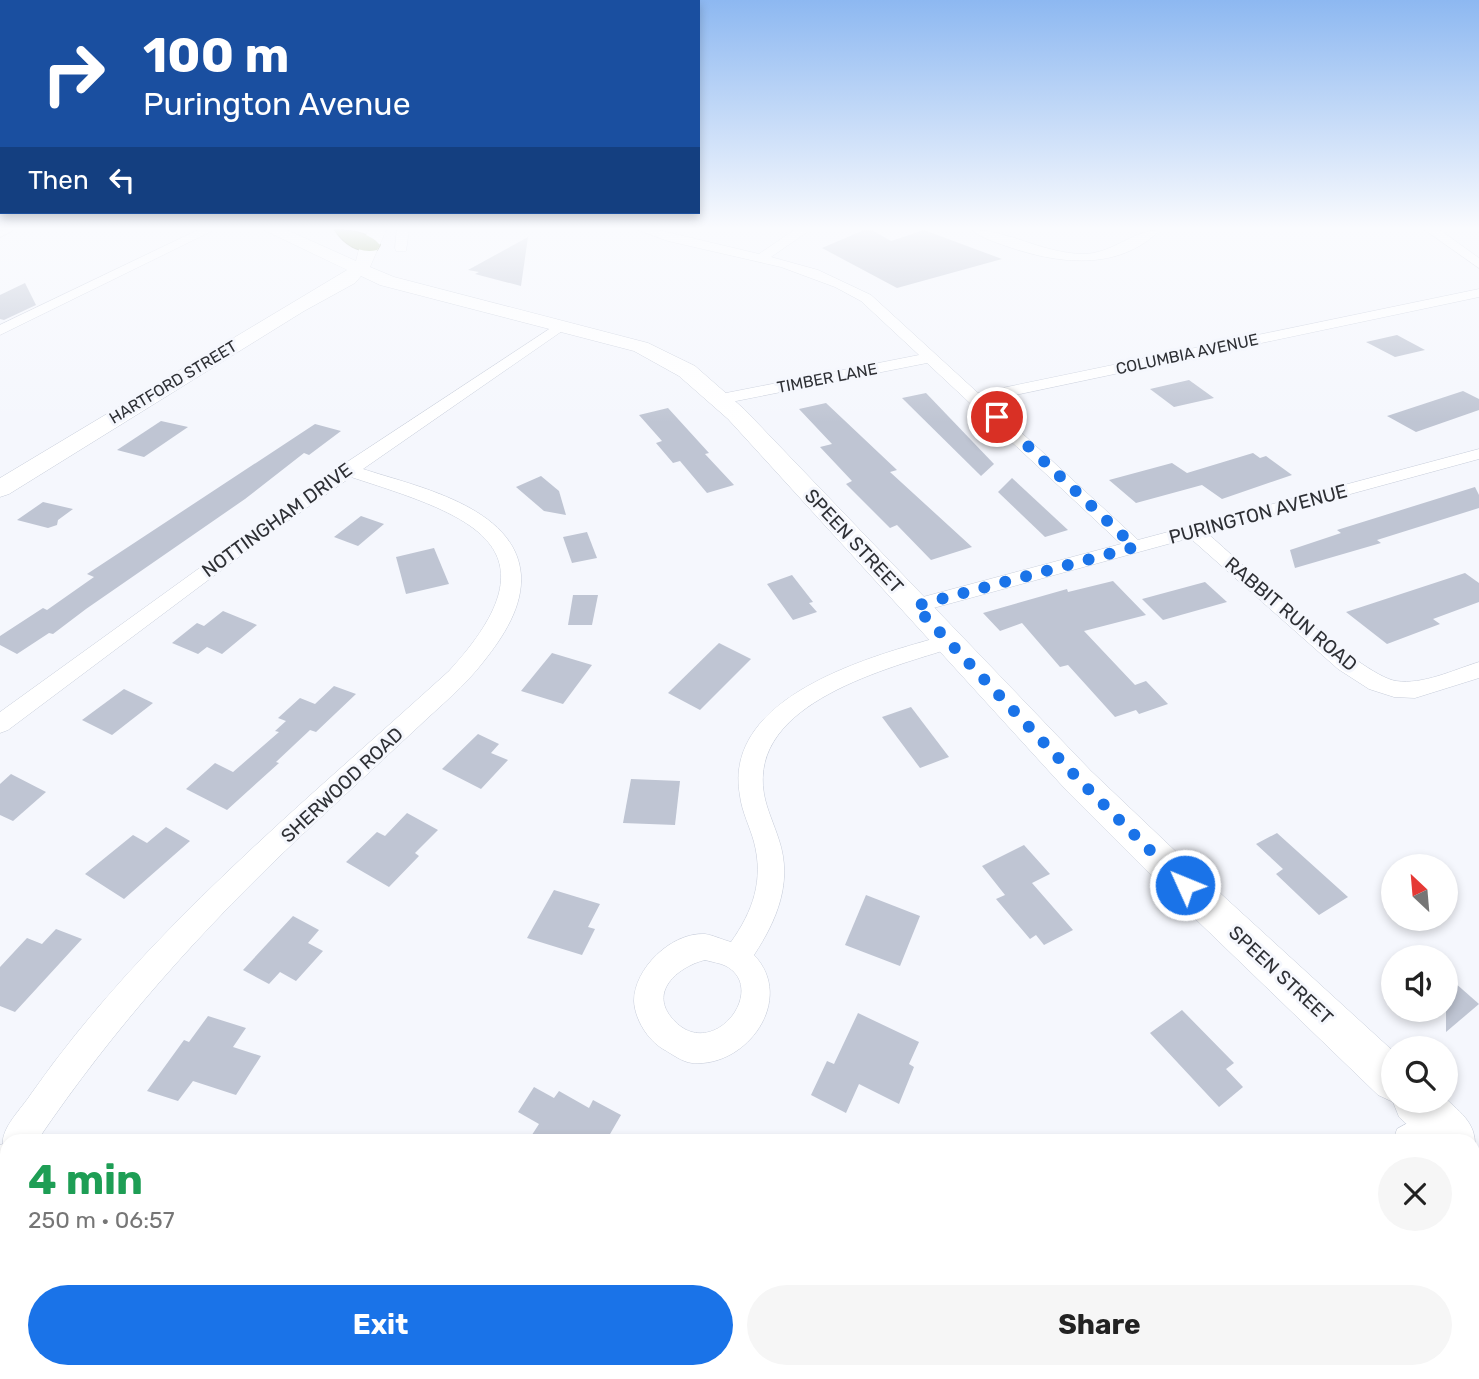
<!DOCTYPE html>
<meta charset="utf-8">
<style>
body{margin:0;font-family:Rubik,sans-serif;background:#f6f6f6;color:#222;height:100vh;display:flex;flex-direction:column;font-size:26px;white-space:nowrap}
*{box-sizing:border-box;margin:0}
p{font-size:23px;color:#767676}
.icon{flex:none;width:38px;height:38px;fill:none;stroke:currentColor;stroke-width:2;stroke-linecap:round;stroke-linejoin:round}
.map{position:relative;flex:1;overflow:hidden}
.drawer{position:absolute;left:0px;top:1134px;width:1480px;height:245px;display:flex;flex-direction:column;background:#fff;border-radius:21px 21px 0 0;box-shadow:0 4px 10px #0003}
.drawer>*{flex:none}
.banner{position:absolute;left:0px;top:0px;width:700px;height:214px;box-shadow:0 4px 10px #0003;background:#1a4fa0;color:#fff;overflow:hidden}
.needle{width:46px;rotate:334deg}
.fabs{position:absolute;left:1381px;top:854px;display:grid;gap:14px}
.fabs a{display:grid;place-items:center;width:77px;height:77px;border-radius:50%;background:#fff;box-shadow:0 4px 10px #0003;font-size:35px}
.pin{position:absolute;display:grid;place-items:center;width:60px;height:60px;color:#fff;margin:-30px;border:4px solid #fff;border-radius:50%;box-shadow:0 2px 7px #0007}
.me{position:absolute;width:77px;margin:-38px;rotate:314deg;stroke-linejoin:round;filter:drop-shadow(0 0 5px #0008)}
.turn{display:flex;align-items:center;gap:24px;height:147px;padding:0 28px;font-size:32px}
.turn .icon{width:91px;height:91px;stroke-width:2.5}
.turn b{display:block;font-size:49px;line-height:60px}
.then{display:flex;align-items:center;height:66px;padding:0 28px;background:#0003;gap:14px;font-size:26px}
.round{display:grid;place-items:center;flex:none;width:74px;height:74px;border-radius:37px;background:#f6f6f6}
.head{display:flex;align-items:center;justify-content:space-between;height:119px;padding:0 28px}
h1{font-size:42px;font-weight:700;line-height:52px;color:#1e9e55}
.primary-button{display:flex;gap:14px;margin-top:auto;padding:14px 28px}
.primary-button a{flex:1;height:80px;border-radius:42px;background:#1a73e8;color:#fff;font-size:28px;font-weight:700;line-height:80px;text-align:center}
.primary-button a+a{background:#f6f6f6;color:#222}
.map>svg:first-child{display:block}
</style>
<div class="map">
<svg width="1479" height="1379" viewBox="0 0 1479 1379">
<rect width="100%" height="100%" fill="#f5f7fd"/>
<g fill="#bfc5d3">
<polygon points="864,230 872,230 891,241 924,230 1002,259 897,288 822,248"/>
<polygon points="528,237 521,286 475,274 479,272 468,270"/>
<polygon points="25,283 36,305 4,320 0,319 0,295"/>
<polygon points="1397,335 1425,350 1395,357 1366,342"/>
<polygon points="1189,380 1214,398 1174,407 1150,389"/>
<polygon points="1463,391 1479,399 1479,410 1416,432 1387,416"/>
<polygon points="926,393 994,464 981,476 902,398"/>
<polygon points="826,403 897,470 890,472 972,547 931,560 897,525 890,528 846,484 852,481 820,447 832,444 799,409"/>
<polygon points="668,408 709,453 705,454 734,485 707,493 680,461 673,463 656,443 662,441 639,415"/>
<polygon points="161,421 188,427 144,457 117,450"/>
<polygon points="315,424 341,431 309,455 304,453 245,499 86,609 53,634 49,633 17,654 0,645 0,636 43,608 47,610 94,577 87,574"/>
<polygon points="1253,453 1260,458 1266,456 1292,475 1222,499 1202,485 1136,503 1109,480 1172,463 1187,473"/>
<polygon points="541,476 559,491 566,515 544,511 516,487"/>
<polygon points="1012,478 1068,530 1045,537 998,492"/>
<polygon points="1475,487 1479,495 1479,508 1377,540 1381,543 1295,568 1290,550 1341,533 1337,530"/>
<polygon points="43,502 73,509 58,520 57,525 48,528 17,520"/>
<polygon points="361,516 384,524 358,546 334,537"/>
<polygon points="587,532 597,558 572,563 563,537"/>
<polygon points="434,548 449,584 406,594 396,557"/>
<polygon points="1465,573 1479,583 1479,602 1433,619 1440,624 1387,644 1346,612"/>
<polygon points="792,575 813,602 809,603 817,612 793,620 767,584"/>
<polygon points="1113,581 1146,615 1084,631 1135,685 1146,681 1168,704 1139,714 1136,710 1115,717 1068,665 1060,667 1022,623 1000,631 983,613 1067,589 1068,592"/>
<polygon points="1205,582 1227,602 1163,620 1142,599"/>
<polygon points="573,595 598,595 592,625 568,625"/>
<polygon points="223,611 257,625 222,654 207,647 198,654 172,643 197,623 204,626"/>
<polygon points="719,643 751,659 700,710 668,693"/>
<polygon points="552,653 592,665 563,704 521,691"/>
<polygon points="334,686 356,694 316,732 310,730 276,762 279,763 227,810 186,789 215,763 233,772 279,732 275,731 286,721 278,718 300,698 315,704"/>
<polygon points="124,689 153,703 112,735 82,720"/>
<polygon points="911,707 949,757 920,768 882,717"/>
<polygon points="478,734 499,744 491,753 508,760 481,789 442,769"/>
<polygon points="11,774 46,792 13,821 0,815 0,784"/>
<polygon points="631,779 680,781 675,825 623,823"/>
<polygon points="407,813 438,830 415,853 419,856 389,887 346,862 377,832 385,836"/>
<polygon points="166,827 190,841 124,899 85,874 133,835 147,843"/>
<polygon points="1277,833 1348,897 1319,915 1276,874 1283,869 1256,844"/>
<polygon points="1024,845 1050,874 1032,883 1073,930 1044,945 1036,935 1030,939 996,899 1005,895 982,866"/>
<polygon points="554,890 600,904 588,927 595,929 582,955 527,938"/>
<polygon points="866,895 920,916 900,966 845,945"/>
<polygon points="293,916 319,930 308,943 323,951 296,981 280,972 269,984 243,970"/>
<polygon points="56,929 82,939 15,1012 0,1006 0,967 27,938 42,944"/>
<polygon points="1446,975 1479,1004 1446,1032"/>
<polygon points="1182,1010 1234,1063 1226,1069 1243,1087 1219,1107 1150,1033"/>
<polygon points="858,1013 919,1042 909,1064 914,1067 899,1104 859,1084 846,1113 811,1095 827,1061 834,1064"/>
<polygon points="208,1016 246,1028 233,1047 261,1056 236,1095 193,1081 178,1101 147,1091 184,1040 189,1042"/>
<polygon points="534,1087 554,1098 559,1091 589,1108 593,1100 621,1115 606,1141 528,1141 539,1124 518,1112"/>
</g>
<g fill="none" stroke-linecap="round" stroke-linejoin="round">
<defs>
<polygon id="lane" points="4,230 13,230 0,237 0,232"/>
<g id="street">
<polygon points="198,230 214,230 0,335 0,325"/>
<polygon points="397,230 409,230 406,251 396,251 395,248"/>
<path d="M638 230H658L759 254 794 230H810L771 257 818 270 871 295 978 393 1479 289V297L987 401 1138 540 1479 449V459L1207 533C1242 563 1359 675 1396 681 1423 685 1453 670 1479 662V678L1415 698 1394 697 1369 689 1338 669 1190 538 915 613 908 611 905 606 908 601 1121 544 927 363 721 404 715 402 713 399 715 396 721 394 919 355 861 301 835 287 781 267 668 241Z"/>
<path d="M972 230C1009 230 1041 253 1083 254 1112 254 1133 230 1160 230 1118 272 1057 264 1006 246 995 242 981 238 972 230Z"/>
<polygon points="1425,230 1440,230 1479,258 1479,268"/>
<path d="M560 322 565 323 567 326 565 329 363 469C414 486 516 506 521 575 523 607 503 637 484 661 465 686 440 706 417 728 379 763 342 798 304 833 204 927 114 1027 37 1141H7V1185L0 1188V1145L3 1144C1 1128 22 1108 31 1094 145 931 303 804 449 671 566 544 465 514 351 477L275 530 8 730 0 733V712L341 466Z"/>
<path d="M947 635 955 637 958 642 955 647C890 668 748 702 764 794 767 810 774 824 779 840 793 882 777 920 754 955 796 999 747 1068 692 1063 682 1062 672 1054 663 1049 648 1040 635 1020 634 1001 634 968 672 932 705 934 713 935 723 940 731 942 753 911 764 880 754 842 750 827 742 812 740 796 721 695 875 655 947 635ZM705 960C712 962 720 963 726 966 770 990 710 1066 671 1017 649 990 680 966 705 960Z"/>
<path d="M1438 1106 1449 1111 1454 1122C1443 1149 1417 1141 1393 1141L1397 1129Z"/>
<polygon points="1044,1372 1090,1372 1087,1379 1041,1379"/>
</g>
<path id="secondary" d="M264 230H287L356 261 360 245 369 230H386L370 267 394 277 648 343 695 366 744 409 1091 771 1209 883 1393 1051V1101L1446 1099C1466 1117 1479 1127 1474 1157V1141H1425L1399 1117 1393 1102 1378 1095 1182 906 1067 791 728 419 679 376 634 351 380 285 361 276 355 283 304 311 9 494 0 497V478L347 270Z"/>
<path id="highway" d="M335 230C350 230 369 232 380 245L377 250C359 254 344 244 335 230Z"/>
</defs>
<use href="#lane" stroke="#c7cdda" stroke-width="2"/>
<use href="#street" stroke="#c7cdda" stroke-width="1"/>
<use href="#secondary" stroke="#c7cdda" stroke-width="1"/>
<use href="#highway" stroke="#687951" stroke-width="2"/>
<use href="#lane" fill="#fff" fill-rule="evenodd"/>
<use href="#street" fill="#fff" fill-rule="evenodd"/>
<use href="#secondary" fill="#fff" fill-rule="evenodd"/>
<use href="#highway" fill="#88a060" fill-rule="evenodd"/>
</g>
<linearGradient id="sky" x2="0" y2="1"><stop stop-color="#8db8f1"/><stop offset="0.54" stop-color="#fafbfe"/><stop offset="1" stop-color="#fafbfe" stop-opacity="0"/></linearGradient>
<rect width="1479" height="423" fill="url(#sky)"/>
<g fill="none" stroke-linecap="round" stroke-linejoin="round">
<polyline stroke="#1a73e8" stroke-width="12" stroke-dasharray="0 21.6" points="997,417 1135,547 915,606 1080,781 1185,885"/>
</g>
<g text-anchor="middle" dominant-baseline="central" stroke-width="6" stroke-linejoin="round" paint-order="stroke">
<g font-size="16" fill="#2e3035" stroke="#f5f7fd">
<text transform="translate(1187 354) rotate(-12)">COLUMBIA AVENUE</text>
<text transform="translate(827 378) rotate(-11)">TIMBER LANE</text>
<text transform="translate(173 382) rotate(-31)">HARTFORD STREET</text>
</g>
<g font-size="19" fill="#2e3035" stroke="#f5f7fd">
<text transform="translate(1258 514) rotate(-15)">PURINGTON AVENUE</text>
<text transform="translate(277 520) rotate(-36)">NOTTINGHAM DRIVE</text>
<text transform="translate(854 541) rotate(47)">SPEEN STREET</text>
<text transform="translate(1291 614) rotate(40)">RABBIT RUN ROAD</text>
<text transform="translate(342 785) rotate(-43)">SHERWOOD ROAD</text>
<text transform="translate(1281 975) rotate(43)">SPEEN STREET</text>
</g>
</g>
</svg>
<div class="fabs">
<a><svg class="needle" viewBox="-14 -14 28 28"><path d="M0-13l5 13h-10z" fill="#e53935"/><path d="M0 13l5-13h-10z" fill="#767676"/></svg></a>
<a><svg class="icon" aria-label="sound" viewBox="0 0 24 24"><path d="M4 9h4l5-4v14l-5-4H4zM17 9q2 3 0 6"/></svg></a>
<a><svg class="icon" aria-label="search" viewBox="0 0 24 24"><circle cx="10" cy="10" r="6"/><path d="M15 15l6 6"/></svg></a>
</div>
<div class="pin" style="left:997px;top:417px;background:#d93025"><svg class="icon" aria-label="arrive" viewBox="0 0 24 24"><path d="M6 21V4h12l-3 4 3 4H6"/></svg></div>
<svg class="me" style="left:1185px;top:885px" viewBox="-20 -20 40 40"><circle r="17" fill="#1a73e8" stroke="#fff" stroke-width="3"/><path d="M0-11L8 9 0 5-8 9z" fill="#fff"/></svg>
<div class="banner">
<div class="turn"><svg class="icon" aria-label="right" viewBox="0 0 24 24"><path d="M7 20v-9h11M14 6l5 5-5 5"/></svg><div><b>100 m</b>Purington Avenue</div></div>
<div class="then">Then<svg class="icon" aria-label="left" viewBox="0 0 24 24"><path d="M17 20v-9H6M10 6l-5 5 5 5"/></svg></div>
</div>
<section class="drawer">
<div class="head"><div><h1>4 min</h1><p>250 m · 06:57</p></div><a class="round"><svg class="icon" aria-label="close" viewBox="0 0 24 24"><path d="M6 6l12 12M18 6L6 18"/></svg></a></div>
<div class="primary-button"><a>Exit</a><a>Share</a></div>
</section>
</div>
